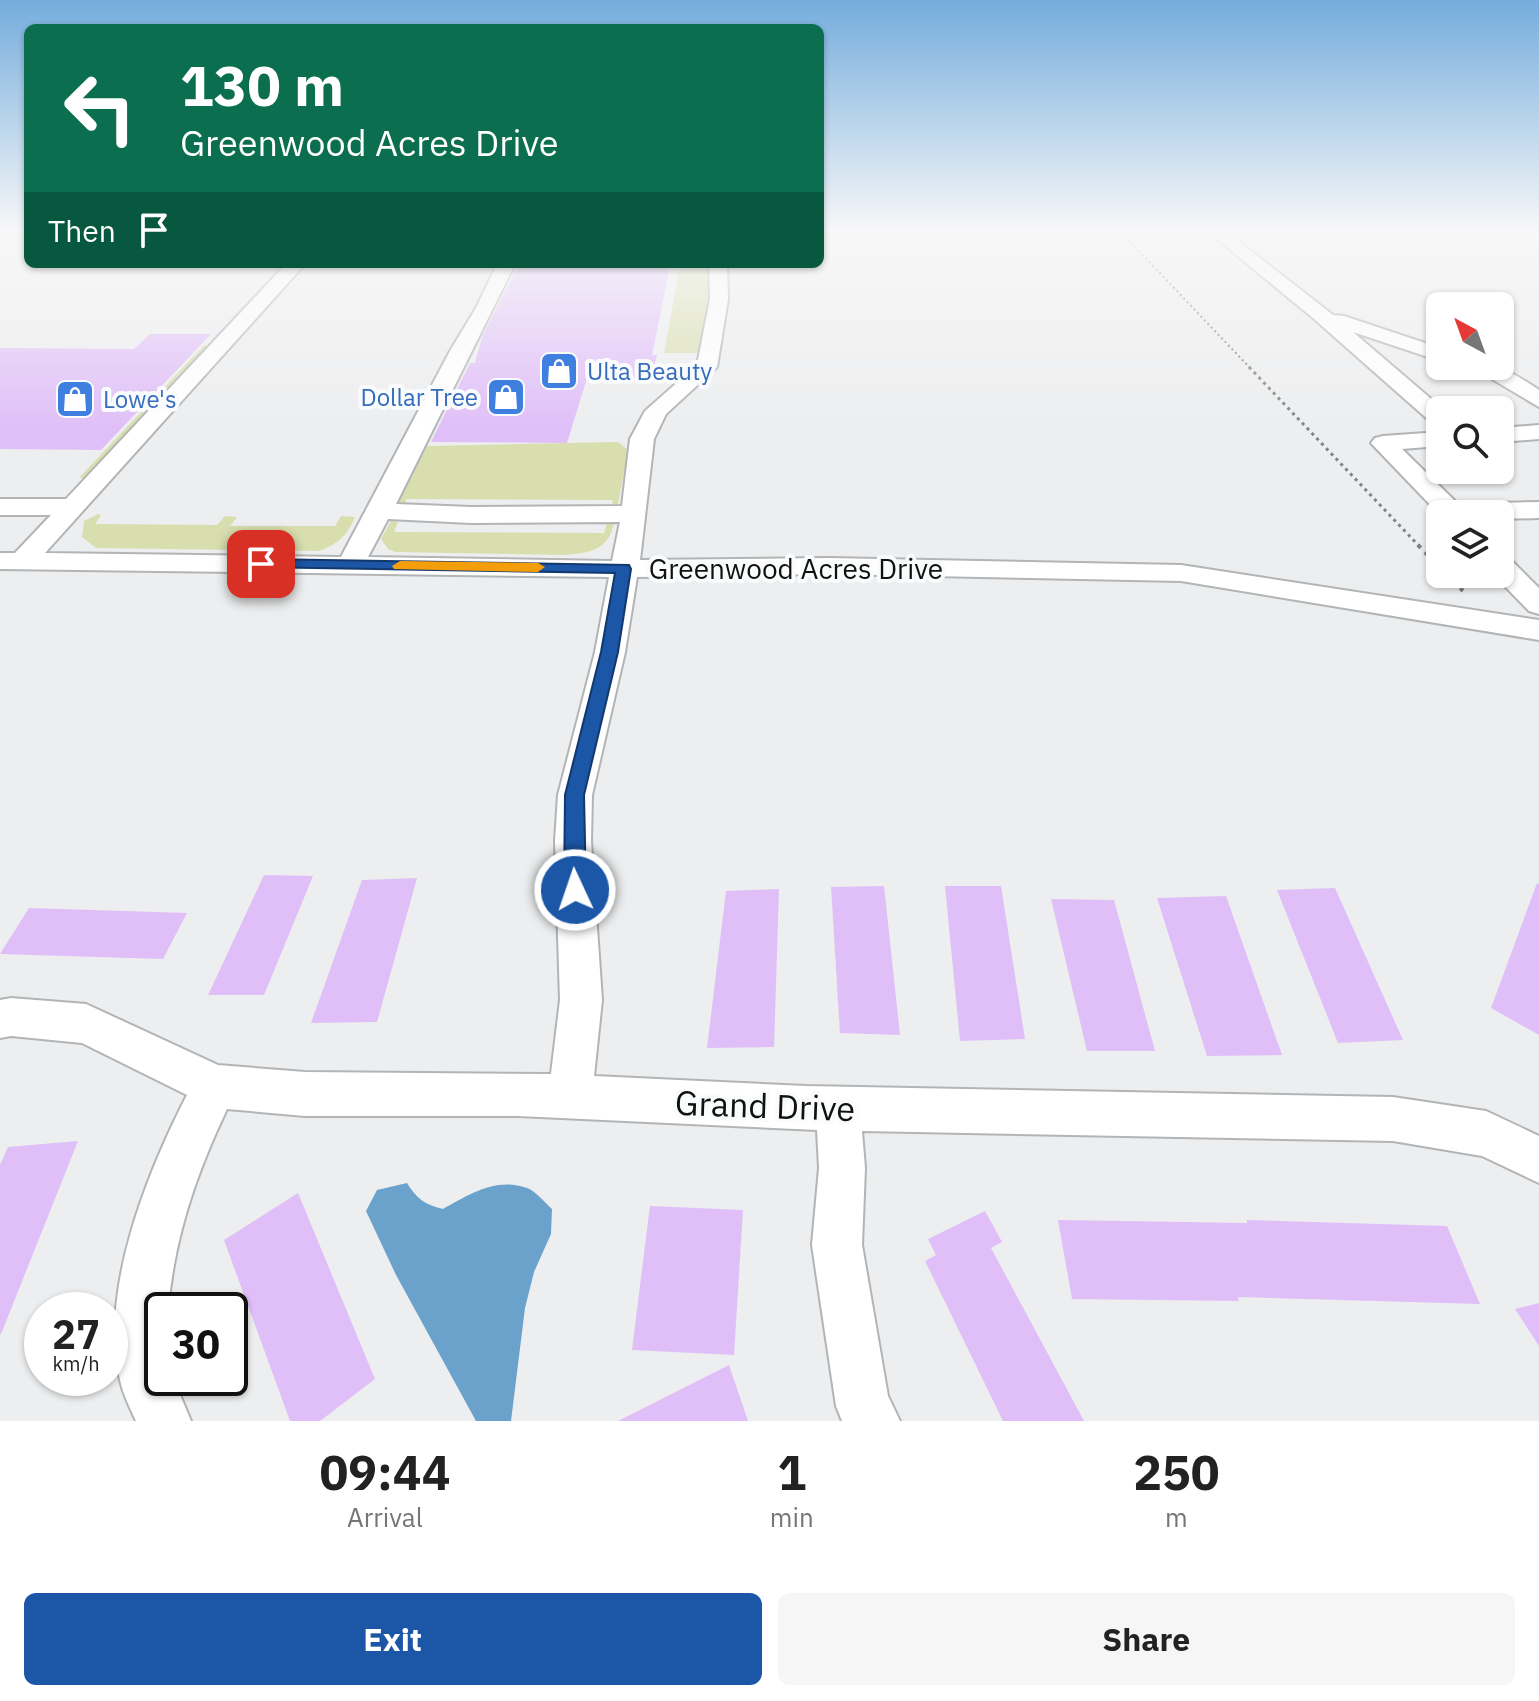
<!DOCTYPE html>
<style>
body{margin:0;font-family:"IBM Plex Sans",sans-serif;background:#f6f6f6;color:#222;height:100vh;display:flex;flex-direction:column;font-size:30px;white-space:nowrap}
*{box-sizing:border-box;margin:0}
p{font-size:26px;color:#767676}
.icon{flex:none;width:44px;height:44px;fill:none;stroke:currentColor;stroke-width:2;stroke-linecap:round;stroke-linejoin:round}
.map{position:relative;height:1421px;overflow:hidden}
.drawer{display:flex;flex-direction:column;background:#fff;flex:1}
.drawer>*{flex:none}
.top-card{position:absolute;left:24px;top:24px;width:800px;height:244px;border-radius:12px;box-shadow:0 2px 6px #0004;background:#0b6e4f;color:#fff;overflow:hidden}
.needle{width:52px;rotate:319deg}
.tools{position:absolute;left:1426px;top:292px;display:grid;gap:16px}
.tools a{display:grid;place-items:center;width:88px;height:88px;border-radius:12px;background:#fff;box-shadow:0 2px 6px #0004;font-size:40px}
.speed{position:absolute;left:24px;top:1292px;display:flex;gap:16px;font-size:40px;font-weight:700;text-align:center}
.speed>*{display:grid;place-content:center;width:104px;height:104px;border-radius:50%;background:#fff;box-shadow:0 2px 6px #0004;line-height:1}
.speed small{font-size:20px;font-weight:400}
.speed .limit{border:4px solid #111;border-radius:12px;background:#fff;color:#111}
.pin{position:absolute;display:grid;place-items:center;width:68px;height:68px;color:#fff;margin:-34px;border-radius:16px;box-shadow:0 4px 12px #0006}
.me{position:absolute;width:88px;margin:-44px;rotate:357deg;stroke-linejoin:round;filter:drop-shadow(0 0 6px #0008)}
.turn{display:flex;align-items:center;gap:28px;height:168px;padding:0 24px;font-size:36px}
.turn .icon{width:104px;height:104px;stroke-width:2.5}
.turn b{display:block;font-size:56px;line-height:68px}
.then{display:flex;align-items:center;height:76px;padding:0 24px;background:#0003;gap:16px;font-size:30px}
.eta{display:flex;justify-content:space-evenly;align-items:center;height:136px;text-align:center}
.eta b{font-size:48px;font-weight:700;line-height:56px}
.action{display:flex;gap:16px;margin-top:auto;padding:16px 24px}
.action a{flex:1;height:92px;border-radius:12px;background:#1c56a7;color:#fff;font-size:32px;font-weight:700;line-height:92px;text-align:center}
.action a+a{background:#f6f6f6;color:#222}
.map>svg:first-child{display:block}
</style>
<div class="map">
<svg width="1539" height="1421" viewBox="0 0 1539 1421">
<rect width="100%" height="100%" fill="#edeeef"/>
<g fill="#d9deae">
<polygon points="680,266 715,266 704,353 664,353"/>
<polygon points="204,345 213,348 91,477 79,478"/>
<polygon points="618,442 628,450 617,510 611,510 613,500 407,499 402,506 397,504 427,446"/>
<path d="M98 514 101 515 95 524 217 525 225 516 237 517 230 526H335L341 516 355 517C347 536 338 544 319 551L96 548 82 537 84 521Z"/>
<path d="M391 521 398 522 394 532 604 533 607 523H614C609 549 591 553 566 555L395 552 388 549 381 539Z"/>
</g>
<path fill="#6aa2cc" d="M407 1183C416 1198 425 1205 443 1209 469 1195 495 1177 527 1188 536 1191 545 1203 552 1209L551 1234 534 1272 525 1308 511 1421H476L396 1275 366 1211 377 1190Z"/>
<g fill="#e0bff8">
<polygon points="519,264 670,266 652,355 657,355 651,379 587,378 567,443 431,442 470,363 475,363 482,337"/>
<polygon points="150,334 211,334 101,450 0,449 0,348 134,349"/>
<polygon points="264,875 313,876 264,995 208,995"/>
<polygon points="417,878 377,1022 311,1023 362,880"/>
<polygon points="1537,883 1539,884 1539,1035 1491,1008"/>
<polygon points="884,886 900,1035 840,1033 831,887"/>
<polygon points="945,886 1001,886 1025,1039 960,1041"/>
<polygon points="1335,888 1403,1040 1338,1043 1277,890"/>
<polygon points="779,889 774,1047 707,1048 726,891"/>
<polygon points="1226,896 1282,1055 1207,1056 1157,898"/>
<polygon points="1051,899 1114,900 1155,1051 1087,1051"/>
<polygon points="29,908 187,913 163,959 0,954"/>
<polygon points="78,1141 1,1334 0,1334 0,1165 8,1147"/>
<polygon points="298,1193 375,1379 320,1421 290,1421 224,1240"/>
<polygon points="650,1206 743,1210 734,1355 632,1350"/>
<polygon points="985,1211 1002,1242 991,1248 1084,1421 1003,1421 925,1261 936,1255 928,1239"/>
<polygon points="1058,1220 1247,1223 1247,1220 1447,1226 1480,1304 1238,1297 1239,1301 1072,1299"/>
<polygon points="1539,1303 1539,1346 1515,1309"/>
<polygon points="729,1365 748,1421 618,1421"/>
</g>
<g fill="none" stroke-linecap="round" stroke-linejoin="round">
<defs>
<g id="minor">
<polygon points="1205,229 1223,229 1333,315 1344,316 1440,348 1440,361 1353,332 1444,410 1440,410 1440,425 1432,423 1313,318"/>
<path d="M286 264H305L45 553 341 557 450 351 476 308 497 264H515L396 504 471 507 622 506 630 439 645 411 697 365 710 299 709 264H727L728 299 717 367 666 414 654 439 640 560 829 558 1181 565 1539 620V640L1181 581 829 574 637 577 625 652 592 795 591 841 602 1000 594 1076 806 1086 1393 1097 1486 1111 1539 1136V1183L1482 1156 1393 1141 862 1131 865 1168 862 1245 888 1396 900 1421H842L836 1406 812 1245 819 1168 817 1130 518 1116H305L227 1109C196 1174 174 1238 168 1310H162V1378H173L191 1421H136C130 1408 123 1394 120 1380 99 1292 147 1173 187 1095L82 1043 11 1036 0 1038V1000L11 998 86 1004 218 1065 305 1072 551 1074 560 1000 555 841 558 795 595 652 609 577 0 569V553H15L51 515H0V499H66ZM388 519 471 523 620 522 612 561 368 557Z"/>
<path d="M1470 366C1503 366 1512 372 1539 390V407Z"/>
<polygon points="1539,425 1539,439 1500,442 1500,428"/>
<polygon points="1440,432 1440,446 1402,449 1458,504 1539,502 1539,518 1500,519 1500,514 1440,515 1371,443 1375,438 1383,436"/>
<polygon points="1500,557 1510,559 1539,588 1539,614 1529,611 1493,574 1500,574"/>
</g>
</defs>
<use href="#minor" stroke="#b3b4b5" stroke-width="4"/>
<polyline stroke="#818282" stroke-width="2" stroke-dasharray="2 3" stroke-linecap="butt" points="1118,229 1251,369"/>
<polyline stroke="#818282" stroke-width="3" stroke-dasharray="3 4" stroke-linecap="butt" points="1249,367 1420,547"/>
<g stroke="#818282" stroke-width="4" stroke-dasharray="4 6" stroke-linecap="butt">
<polyline points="1418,545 1440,568"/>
<polyline points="1446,574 1467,595"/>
</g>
<use href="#minor" fill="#fff" fill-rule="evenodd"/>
</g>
<linearGradient id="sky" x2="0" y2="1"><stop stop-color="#75addd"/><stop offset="0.54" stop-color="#f7f7f8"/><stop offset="1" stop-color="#f7f7f8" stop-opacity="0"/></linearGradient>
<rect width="1539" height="428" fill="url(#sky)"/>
<polygon fill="#1c56a7" stroke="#12386d" stroke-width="2" points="261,559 629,565 631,569 618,652 584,795 586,890 582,896 575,899 567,896 564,890 565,795 601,652 615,573 255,567 253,564"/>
<polygon fill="#f59e0b" points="400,561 538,563 545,567 538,572 394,569 392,566"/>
<defs>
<symbol id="shop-square" viewBox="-11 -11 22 22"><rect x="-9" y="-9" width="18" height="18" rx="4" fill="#3f7fe0" stroke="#fafbfc"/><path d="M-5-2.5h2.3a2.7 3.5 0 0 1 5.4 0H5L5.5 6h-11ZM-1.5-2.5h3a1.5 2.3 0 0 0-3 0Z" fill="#fff"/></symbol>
</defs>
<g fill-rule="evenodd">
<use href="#shop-square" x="537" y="349" width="44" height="44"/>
<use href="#shop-square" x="484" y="375" width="44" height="44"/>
<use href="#shop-square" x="53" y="377" width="44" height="44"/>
</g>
<g text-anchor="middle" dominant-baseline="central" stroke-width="8" stroke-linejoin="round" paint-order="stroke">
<g font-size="24" fill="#366cbe" stroke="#fafbfc" text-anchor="start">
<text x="587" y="371">Ulta Beauty</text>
<text x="478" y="397" text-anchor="end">Dollar Tree</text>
<text x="103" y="399">Lowe's</text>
</g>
<g font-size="28" fill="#101111" stroke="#fafbfc">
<text x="796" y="568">Greenwood Acres Drive</text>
</g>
<g font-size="34" fill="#101111" stroke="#fafbfc">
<text transform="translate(765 1105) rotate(2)">Grand Drive</text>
</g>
</g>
</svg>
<div class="tools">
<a><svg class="needle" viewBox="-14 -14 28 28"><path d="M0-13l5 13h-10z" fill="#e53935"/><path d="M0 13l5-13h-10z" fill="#767676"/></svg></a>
<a><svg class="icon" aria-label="search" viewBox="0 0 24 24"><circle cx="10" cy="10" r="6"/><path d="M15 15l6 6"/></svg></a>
<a><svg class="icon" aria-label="layers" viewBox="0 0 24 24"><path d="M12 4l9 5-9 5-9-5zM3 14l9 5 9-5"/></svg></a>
</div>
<div class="speed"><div>27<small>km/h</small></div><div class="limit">30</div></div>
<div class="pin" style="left:261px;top:564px;background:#d93025"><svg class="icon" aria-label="arrive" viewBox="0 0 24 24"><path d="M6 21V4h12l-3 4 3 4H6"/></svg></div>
<svg class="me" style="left:575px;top:890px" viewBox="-20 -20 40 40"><circle r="17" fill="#1c56a7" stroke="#fff" stroke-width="3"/><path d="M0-11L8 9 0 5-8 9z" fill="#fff"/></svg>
<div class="top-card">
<div class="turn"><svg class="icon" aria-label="left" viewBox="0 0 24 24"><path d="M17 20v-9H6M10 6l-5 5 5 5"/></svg><div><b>130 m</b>Greenwood Acres Drive</div></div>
<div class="then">Then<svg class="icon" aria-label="arrive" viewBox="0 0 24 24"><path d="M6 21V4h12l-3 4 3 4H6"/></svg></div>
</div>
</div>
<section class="drawer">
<div class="eta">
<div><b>09:44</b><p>Arrival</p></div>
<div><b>1</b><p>min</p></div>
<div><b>250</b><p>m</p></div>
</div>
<div class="action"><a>Exit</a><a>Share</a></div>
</section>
